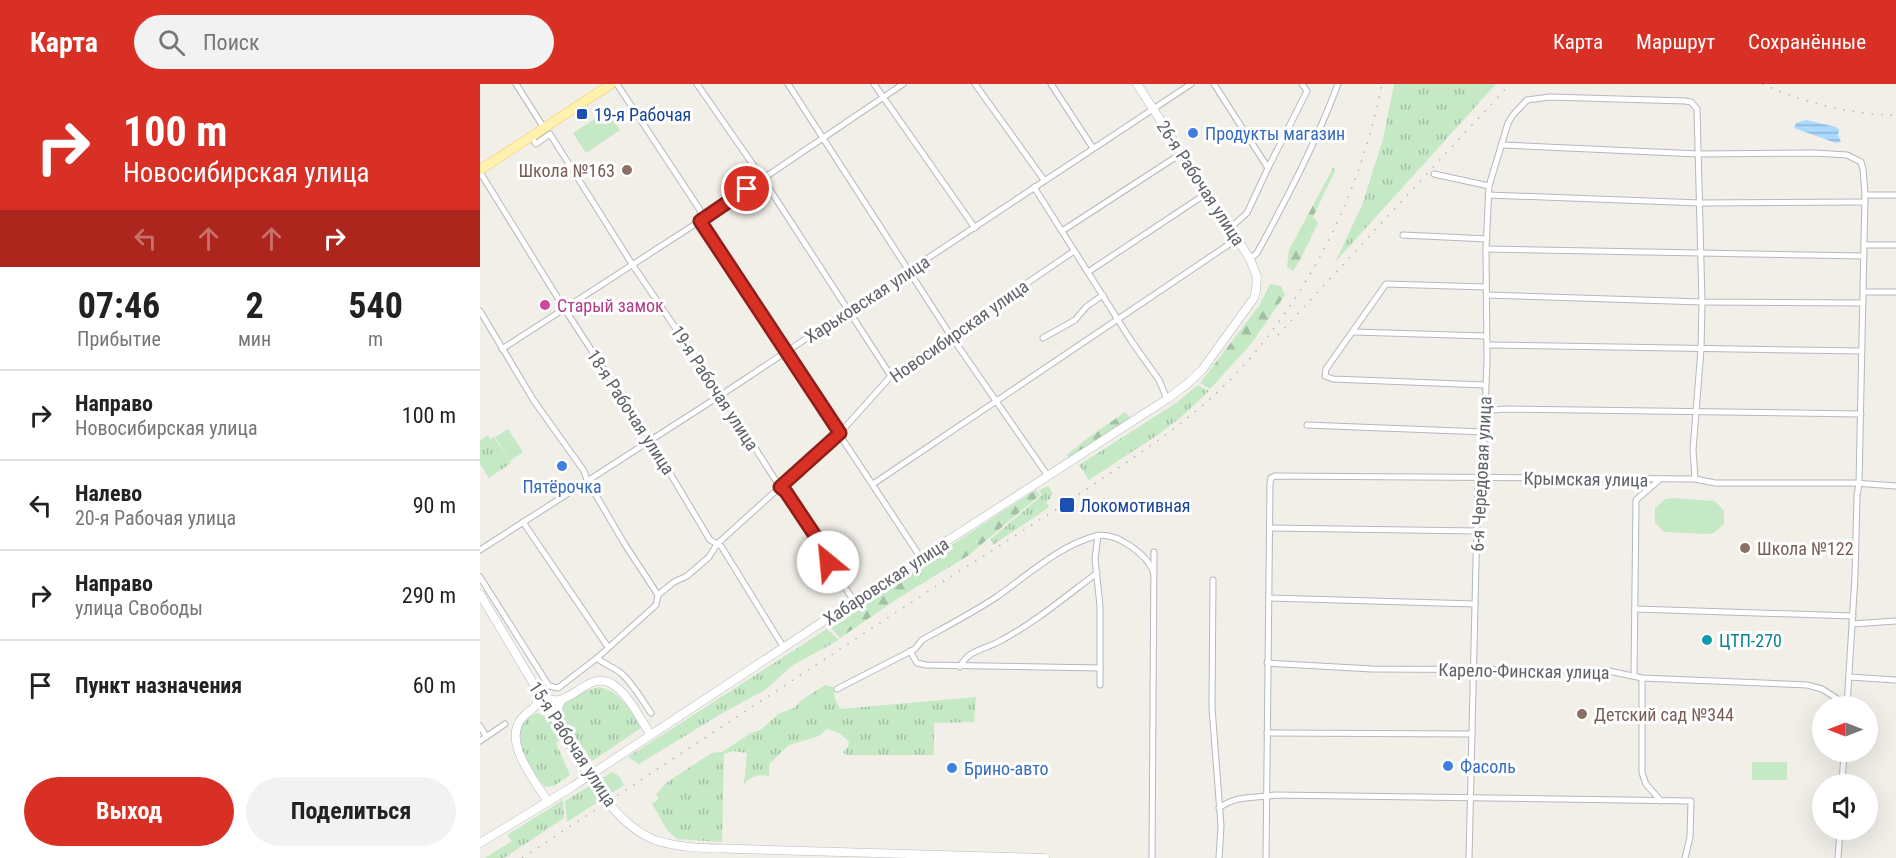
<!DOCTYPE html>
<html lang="ru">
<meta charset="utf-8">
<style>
body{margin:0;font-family:"Roboto Condensed",sans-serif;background:#f2f2f2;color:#222;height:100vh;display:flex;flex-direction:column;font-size:22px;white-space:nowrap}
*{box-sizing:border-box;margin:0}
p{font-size:20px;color:#767676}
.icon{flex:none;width:33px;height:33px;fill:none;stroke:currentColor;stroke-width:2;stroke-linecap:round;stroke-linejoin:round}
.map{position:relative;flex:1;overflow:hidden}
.details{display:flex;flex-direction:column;background:#fff;width:480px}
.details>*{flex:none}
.top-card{background:#d93025;color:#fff;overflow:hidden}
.needle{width:39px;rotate:270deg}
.buttons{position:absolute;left:1332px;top:612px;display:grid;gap:12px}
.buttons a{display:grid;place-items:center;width:66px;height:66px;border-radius:50%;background:#fff;box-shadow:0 6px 24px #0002;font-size:30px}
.pin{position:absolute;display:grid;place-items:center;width:51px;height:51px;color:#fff;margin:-26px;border:3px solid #fff;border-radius:50%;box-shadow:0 2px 6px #0007}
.me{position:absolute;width:66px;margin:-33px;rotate:332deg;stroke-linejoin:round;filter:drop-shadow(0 0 4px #0008)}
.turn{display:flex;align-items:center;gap:21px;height:126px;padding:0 24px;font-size:27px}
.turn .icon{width:78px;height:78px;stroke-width:2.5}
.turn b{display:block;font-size:42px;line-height:51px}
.lanes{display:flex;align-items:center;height:57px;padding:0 24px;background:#0003;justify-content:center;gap:30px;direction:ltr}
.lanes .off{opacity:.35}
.eta{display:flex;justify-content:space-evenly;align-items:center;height:102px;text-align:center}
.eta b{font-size:36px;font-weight:700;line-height:42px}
.cta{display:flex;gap:12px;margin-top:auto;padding:12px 24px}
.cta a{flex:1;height:69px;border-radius:36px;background:#d93025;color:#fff;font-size:24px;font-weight:700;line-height:69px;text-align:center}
.cta a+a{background:#f2f2f2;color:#222}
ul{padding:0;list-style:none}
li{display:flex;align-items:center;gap:18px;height:90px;padding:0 24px;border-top:2px solid #e0e0e0}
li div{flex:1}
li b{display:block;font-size:22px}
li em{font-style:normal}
header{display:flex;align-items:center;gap:36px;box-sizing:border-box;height:84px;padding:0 30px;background:#d93025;color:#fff}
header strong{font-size:28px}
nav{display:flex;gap:33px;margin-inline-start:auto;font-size:21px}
.search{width:420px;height:54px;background:#f2f2f2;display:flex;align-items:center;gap:15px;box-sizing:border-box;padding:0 21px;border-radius:33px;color:#767676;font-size:22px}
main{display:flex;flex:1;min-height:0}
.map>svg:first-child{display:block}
</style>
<header>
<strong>Карта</strong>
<div class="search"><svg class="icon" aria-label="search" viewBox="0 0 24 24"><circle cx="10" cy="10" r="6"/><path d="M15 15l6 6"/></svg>Поиск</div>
<nav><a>Карта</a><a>Маршрут</a><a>Сохранённые</a></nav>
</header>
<main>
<section class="details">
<div class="top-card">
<div class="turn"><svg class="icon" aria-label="right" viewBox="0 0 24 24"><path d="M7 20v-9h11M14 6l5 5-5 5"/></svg><div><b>100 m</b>Новосибирская улица</div></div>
<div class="lanes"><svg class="icon off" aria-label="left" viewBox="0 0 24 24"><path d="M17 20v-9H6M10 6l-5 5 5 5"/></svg><svg class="icon off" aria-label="ahead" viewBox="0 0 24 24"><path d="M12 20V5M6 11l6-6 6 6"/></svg><svg class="icon off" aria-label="ahead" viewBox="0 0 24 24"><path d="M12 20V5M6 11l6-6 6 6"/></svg><svg class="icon" aria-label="right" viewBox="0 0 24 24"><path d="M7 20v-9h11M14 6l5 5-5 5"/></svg></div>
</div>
<div class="eta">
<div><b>07:46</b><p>Прибытие</p></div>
<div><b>2</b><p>мин</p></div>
<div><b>540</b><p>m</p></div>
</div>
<ul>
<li><svg class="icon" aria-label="right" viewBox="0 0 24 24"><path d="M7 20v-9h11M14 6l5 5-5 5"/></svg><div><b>Направо</b><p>Новосибирская улица</p></div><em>100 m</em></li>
<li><svg class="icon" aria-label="left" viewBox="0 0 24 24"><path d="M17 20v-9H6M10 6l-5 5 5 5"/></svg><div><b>Налево</b><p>20-я Рабочая улица</p></div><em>90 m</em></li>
<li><svg class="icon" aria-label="right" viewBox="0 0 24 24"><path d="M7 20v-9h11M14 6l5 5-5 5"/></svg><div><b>Направо</b><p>улица Свободы</p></div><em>290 m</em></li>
<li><svg class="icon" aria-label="arrive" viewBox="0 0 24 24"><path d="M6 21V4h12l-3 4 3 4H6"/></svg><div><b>Пункт назначения</b></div><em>60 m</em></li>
</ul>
<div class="cta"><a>Выход</a><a>Поделиться</a></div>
</section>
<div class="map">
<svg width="1416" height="774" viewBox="0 0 1416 774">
<defs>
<pattern id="grass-tufts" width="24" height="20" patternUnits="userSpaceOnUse" patternTransform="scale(1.5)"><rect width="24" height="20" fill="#c5e8c5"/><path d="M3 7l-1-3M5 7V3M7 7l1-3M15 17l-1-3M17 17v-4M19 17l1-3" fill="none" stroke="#a3c0a4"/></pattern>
<pattern id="forest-firs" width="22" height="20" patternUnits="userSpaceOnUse" patternTransform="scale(1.5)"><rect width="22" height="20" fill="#c5e8c5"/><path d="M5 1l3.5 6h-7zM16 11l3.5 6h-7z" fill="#a3c0a4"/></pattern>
<pattern id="water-rules" width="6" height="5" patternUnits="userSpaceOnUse" patternTransform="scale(1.5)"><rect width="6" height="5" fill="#aadaff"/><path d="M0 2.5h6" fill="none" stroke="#8eb4d2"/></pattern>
</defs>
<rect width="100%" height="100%" fill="#f1efe8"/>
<g fill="url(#grass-tufts)">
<polygon points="914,0 1016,0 856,177 882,121 903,55"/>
<polygon points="718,301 729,307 701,333 679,350 609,396 599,381 696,319"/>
<polygon points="8,351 10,355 14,353 31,379 9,394 0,380 0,357"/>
<polygon points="568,402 573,410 570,412 571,414 566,418 569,423 513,461 511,455 562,411 559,406"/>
<polygon points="347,545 359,556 313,581 285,606 239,631 159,680 148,673"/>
<path d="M345 601 353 603 355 615 360 625 496 613 494 638 454 639V671H366L363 668 368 663 369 658C363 650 356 647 347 645L339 652 309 661 289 680V692C278 690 270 692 264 701L267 669 254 667 244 670 242 758 197 755 187 746 172 720 179 715 176 710 186 699 213 681 232 669 242 668 271 649 282 645 298 630 314 624 322 616Z"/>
<path d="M119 603C141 608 150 626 161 644L112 677 81 633C80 614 104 607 119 603Z"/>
<path d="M58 629 71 635 81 655 76 659 90 691 74 702 65 703C49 683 20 643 58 629Z"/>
<polygon points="132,688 139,692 144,701 87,738 85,717"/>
<polygon points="83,716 84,734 24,774 5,774 32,757 27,751"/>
</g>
<g fill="url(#forest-firs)">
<polygon points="854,82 855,87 833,133 838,139 820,176 813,187 807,183 809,166"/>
<polygon points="790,200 801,202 805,211 771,260 730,305 720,299 779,222"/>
<polygon points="645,328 651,335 590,376 587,371 605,356"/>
<path d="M556 406 560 411 489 471 420 513 360 554 351 544C419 498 486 450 556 406Z"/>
</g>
<g fill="#c5e8c5">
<polygon points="127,27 140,46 106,69 93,49"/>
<polygon points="28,345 43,368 30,377 15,353"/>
<polygon points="1192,414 1235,417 1244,427 1244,440 1234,449 1228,450 1184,448 1175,438 1175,424 1185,415"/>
<rect x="1272" y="678" width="35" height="18"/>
</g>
<polygon fill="url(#water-rules)" points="1326,36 1356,43 1359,46 1358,51 1361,58 1356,59 1314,44 1316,39"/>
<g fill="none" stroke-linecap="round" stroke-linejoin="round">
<defs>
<g id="street">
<polyline points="36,0 64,44"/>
<polyline points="137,0 220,126 222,143 441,474"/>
<polyline points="217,0 283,95 411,292"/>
<polyline points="308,0 471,252 568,392"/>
<polyline points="394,0 495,144"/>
<polyline points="495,0 564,96"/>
<polyline points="571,0 613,64"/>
<polyline points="734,0 788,84"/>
<polyline points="51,52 56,60 70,50 152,180 241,311 300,403 306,408 346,468 350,481 374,517"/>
<polyline points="1022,61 1218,70 1335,69 1367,71 1381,78 1383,85 1385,111 1379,400 1377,411 1375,492 1367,622"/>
<polyline points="0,88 84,224 170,356 230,456 241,462 304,564"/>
<polyline points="954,90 1009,102"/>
<polyline points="554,103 652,258 679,296 687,315"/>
<polyline points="1008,111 1220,119 1385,118"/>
<polyline points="1385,111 1416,111"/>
<polyline points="750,144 767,129 788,84 827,7 822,0"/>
<polyline points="582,147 702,69"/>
<polyline points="923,151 1007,155"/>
<polyline points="1385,161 1416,161"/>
<polyline points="1006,165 1384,172"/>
<path d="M770 175 777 169C807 114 836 59 858 0"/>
<polyline points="608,188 727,109"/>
<polyline points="1384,208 1416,208"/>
<polyline points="1007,211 1222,218 1383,219"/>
<polyline points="0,227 54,317 104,387 107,396 144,459 178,511"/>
<polyline points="874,248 1006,252"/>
<polyline points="563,254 595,236 606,223 623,211"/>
<polyline points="1007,261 1382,267"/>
<polyline points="22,265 220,137 423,0"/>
<polyline points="1005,301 853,295 845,292 846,285 906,200 1006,203"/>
<polyline points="1004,327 1024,325 1381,330"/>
<polyline points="827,341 1004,348"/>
<polyline points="393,400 757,155"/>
<polyline points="43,438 128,563"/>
<polyline points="791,444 997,447"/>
<polyline points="618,451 615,475 620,522 620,601"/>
<polyline points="0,466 241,311 711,0"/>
<polyline points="0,493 69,602 78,604 117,574 176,521 178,511 194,498 207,492 229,473 237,460 360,349 411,292 594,167"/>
<polyline points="733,496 732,624 741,742 739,774"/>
<polyline points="790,514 995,520"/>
<polyline points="1156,525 1373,532"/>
<polyline points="1372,540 1416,537"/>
<polyline points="430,567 437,579 446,581 620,584"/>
<path d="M117 574C125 581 134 583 142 590 153 600 162 616 171 629"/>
<polyline points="787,579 892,585 1124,586 1162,594 1327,601 1342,605 1367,621"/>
<path d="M480 583C488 566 503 566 518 558 553 540 585 513 617 489"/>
<polyline points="1154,591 1156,416 1179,396"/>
<polyline points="1369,593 1416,596"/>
<polyline points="1162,594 1162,689 1166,700 1181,717"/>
<path d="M357 605 435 565 442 556C467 542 494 528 518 512 546 492 582 460 616 452 636 447 668 471 674 489"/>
<polyline points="0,642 6,652"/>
<polyline points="787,649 992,650"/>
<polyline points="0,657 25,640"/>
<polyline points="1362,700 1364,668"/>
<path d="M739 724C759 710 773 715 795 711L1211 717 1210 753 1205 774"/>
<polyline points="672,774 674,468"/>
<polyline points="786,774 790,400 791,394 795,392 1215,395 1235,399 1374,399 1416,402"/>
<polyline points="989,774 998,394 1003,379 1007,276 1006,165 1009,102 1028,39 1033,31 1047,16 1070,13 1205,17 1211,18 1217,25 1222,218 1221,265 1213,366 1215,395"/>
<polyline points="1358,774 1360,746"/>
</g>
<g id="secondary">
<polyline points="0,510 80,644"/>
<path d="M58 608C60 621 53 624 45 631 19 654 54 695 68 718"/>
<path d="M62 613C67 615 74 617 80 616 98 611 115 586 135 602 150 613 160 635 171 651"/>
<polyline points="77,637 78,624 81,616"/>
<polyline points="0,759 92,703 374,517 687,315 707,300 722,286 774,214 776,206 777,193 770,175 657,0"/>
<polyline points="258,765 565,774"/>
</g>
<polyline id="primary" points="0,86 131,0"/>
</defs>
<use href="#street" stroke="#b5b8bc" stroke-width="7"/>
<use href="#secondary" stroke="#b6babf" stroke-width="9"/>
<use href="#primary" stroke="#f2c960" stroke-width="10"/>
<use href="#street" stroke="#fff" stroke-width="5"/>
<use href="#secondary" stroke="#fff" stroke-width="8"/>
<use href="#primary" stroke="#fff2af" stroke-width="9"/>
<g stroke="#b6b7b8" stroke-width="1.5" stroke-dasharray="1.5 8" stroke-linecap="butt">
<path d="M1282 0C1323 18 1371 31 1416 31"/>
<polyline points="798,251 1030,0"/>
<path d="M42 774C187 679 332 583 478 488 529 456 579 424 629 390 677 358 725 325 764 281 835 201 881 105 902 0"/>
</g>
<defs>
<path id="secondary-bridge" d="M80 644C104 682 131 739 175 756 201 765 231 764 258 765"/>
</defs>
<use href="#secondary-bridge" stroke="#b6babf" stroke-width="9" stroke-linecap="butt"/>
<use href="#secondary-bridge" stroke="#fff" stroke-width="8"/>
</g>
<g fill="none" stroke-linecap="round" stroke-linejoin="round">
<defs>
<polyline id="route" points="267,105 220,137 360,349 300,403 306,408 346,468 348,478"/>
</defs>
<use href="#route" stroke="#8d1f18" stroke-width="15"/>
<use href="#route" stroke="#d93025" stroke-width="10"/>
</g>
<g fill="#1a4fb4" stroke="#fff" stroke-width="2">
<rect x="96" y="24" width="12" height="12" rx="3"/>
<rect x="579" y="413" width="16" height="16" rx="3"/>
</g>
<g fill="#3f7fe0" stroke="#fff" stroke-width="2">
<circle cx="713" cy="49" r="6"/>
<circle cx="82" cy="382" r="6"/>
<circle cx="968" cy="682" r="6"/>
<circle cx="472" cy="684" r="6"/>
</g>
<g fill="#8d6e63" stroke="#fff" stroke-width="2">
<circle cx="147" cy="86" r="6"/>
<circle cx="1265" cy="464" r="6"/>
<circle cx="1102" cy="630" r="6"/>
</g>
<circle fill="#d1479c" stroke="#fff" stroke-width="2" cx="65" cy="221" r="6"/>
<circle fill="#0f9aa8" stroke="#fff" stroke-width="2" cx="1227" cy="556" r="6"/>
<g text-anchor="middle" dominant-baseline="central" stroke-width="6" stroke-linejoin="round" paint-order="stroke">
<g font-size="18" fill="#164399" stroke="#fff" text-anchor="start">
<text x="114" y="30">19-я Рабочая</text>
<text x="600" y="421">Локомотивная</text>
</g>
<g font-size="18" fill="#366cbe" stroke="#fff" text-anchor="start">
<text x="725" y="49">Продукты магазин</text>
<text x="82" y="402" text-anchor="middle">Пятёрочка</text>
<text x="980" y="682">Фасоль</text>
<text x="484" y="684">Брино-авто</text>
</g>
<g font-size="18" fill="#785e54" stroke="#fff" text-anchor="start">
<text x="135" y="86" text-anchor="end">Школа №163</text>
<text x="1277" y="464">Школа №122</text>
<text x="1114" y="630">Детский сад №344</text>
</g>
<g font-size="18" fill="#5f6368" stroke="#fff">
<text transform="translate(721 99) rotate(57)">26-я Рабочая улица</text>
<text transform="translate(387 215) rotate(-33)">Харьковская улица</text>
<text transform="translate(479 247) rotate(-35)">Новосибирская улица</text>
<text transform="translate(235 304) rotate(57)">19-я Рабочая улица</text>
<text transform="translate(151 328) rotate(57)">18-я Рабочая улица</text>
<text transform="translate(1001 390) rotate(-87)">6-я Чередовая улица</text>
<text transform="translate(1106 395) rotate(1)">Крымская улица</text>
<text transform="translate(406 497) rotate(-33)">Хабаровская улица</text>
<text transform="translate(1044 587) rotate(1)">Карело-Финская улица</text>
<text transform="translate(93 660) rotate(57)">15-я Рабочая улица</text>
</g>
<g font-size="18" fill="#b23c85" stroke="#fff" text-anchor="start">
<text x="77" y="221">Старый замок</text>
</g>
<g font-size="18" fill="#0d838f" stroke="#fff" text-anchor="start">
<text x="1239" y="556">ЦТП-270</text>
</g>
</g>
</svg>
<div class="buttons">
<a><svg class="needle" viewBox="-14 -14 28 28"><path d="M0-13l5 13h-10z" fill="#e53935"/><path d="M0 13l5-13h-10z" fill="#767676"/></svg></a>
<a><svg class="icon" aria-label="sound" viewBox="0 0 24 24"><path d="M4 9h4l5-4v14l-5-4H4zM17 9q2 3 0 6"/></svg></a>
</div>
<div class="pin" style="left:267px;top:105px;background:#d93025"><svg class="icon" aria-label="arrive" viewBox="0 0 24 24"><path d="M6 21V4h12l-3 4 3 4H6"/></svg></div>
<svg class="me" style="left:348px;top:478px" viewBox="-20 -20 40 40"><circle r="19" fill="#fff"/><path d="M0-13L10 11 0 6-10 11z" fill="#d93025"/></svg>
</div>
</main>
